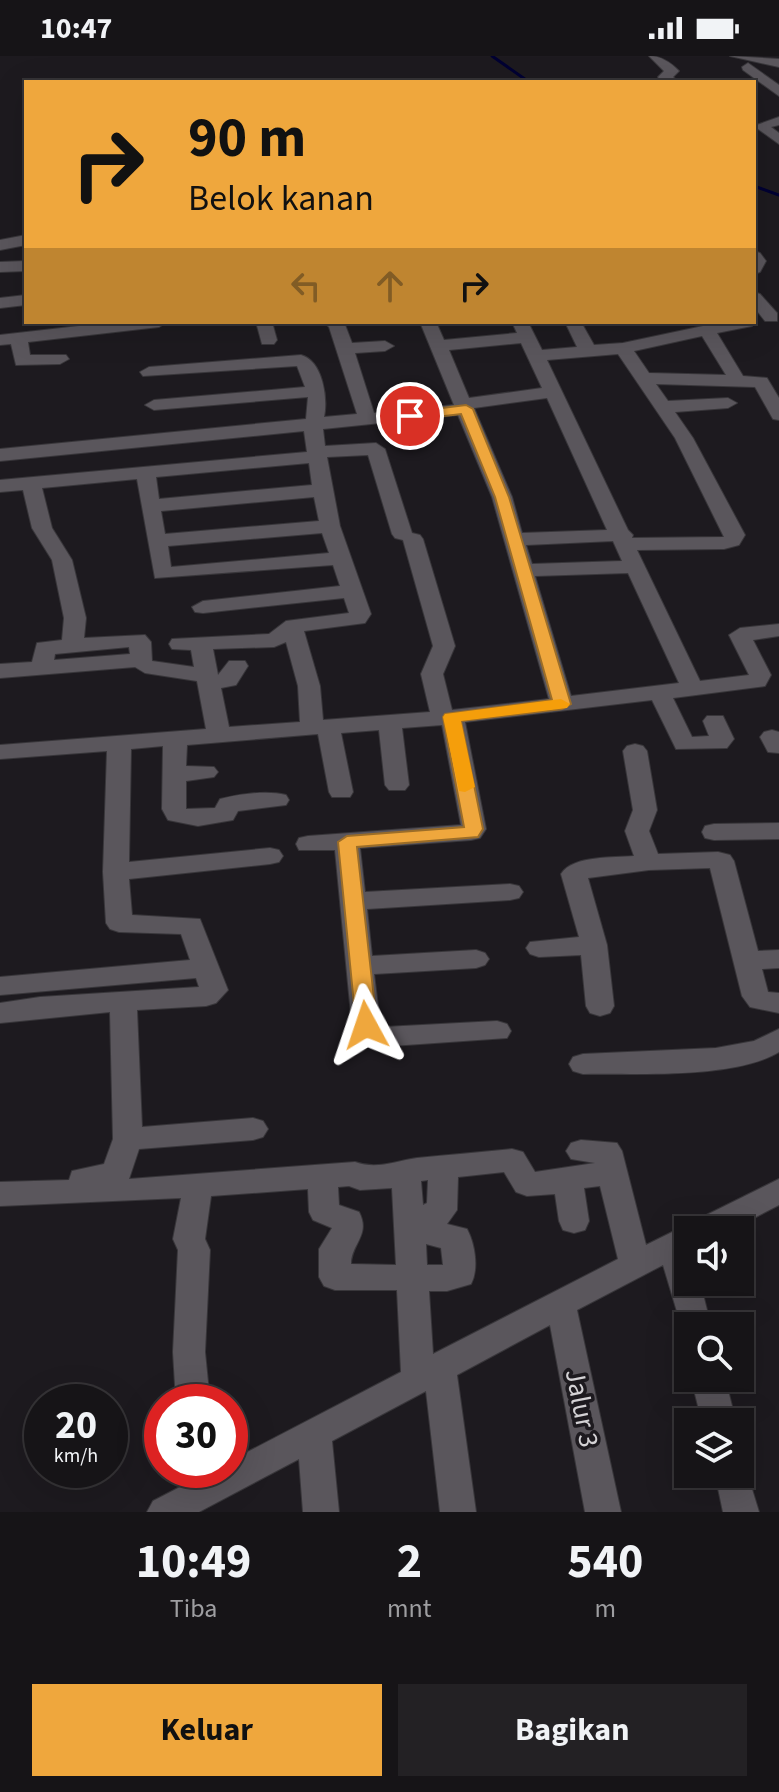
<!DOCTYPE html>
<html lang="id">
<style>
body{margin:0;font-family:"Source Sans 3",sans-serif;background:#232124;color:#f1f3f6;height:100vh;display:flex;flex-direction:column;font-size:30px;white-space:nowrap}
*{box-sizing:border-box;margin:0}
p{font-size:26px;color:#9e9ea1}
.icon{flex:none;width:44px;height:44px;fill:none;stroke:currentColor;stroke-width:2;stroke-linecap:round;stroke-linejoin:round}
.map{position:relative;height:1456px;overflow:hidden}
.sheet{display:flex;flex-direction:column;background:#161417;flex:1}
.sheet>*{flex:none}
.top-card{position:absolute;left:24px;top:24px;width:732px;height:244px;border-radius:0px;box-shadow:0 8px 32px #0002,0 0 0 2px #353336;background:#efa73d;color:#111;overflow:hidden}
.fabs{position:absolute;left:674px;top:1160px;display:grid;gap:16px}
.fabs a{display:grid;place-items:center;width:80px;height:80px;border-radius:0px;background:#161417;box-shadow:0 8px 32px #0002,0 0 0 2px #353336;font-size:40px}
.speed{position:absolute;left:24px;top:1328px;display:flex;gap:16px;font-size:40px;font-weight:700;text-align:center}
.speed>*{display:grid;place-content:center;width:104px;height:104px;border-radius:50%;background:#161417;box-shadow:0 8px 32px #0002,0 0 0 2px #353336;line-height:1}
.speed small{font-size:20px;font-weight:400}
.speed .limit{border:12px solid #d22;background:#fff;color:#111}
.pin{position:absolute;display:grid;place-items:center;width:68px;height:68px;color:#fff;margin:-34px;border:4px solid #fff;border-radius:50%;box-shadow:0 2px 8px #0007}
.me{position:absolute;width:88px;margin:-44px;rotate:355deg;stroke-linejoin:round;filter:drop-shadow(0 0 6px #0008)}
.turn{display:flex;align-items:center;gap:28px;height:168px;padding:0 32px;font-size:36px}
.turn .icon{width:104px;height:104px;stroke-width:2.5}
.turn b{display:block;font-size:56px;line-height:68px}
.lanes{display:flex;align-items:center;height:76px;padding:0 32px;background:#0003;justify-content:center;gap:40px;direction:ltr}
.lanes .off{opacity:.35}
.eta{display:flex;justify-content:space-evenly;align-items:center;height:136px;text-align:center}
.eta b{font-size:48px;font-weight:700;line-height:56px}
.primary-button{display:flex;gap:16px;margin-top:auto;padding:16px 32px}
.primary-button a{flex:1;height:92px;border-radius:0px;background:#efa73d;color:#111;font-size:32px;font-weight:700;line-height:92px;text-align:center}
.primary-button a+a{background:#232124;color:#f1f3f6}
.status{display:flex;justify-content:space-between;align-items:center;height:56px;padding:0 40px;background:#161417;direction:ltr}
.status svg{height:22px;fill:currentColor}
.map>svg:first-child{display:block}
</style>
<div class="status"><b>10:47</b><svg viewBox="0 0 49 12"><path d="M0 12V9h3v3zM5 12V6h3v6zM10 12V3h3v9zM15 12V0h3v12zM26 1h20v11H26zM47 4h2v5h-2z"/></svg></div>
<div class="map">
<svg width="779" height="1456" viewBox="0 0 779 1456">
<rect width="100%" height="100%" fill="#1d1a1f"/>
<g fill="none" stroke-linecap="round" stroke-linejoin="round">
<g stroke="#000032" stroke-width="3">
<polyline points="492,0 529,26"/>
<polyline points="754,130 779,139"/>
</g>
<defs>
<g id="minor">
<path d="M649 0C661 0 670 6 679 15L673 21 679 26 660 24 658 21 664 15Z"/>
<polygon points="730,0 779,3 779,11"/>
<polygon points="748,7 779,29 779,40 743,14 742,11"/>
<polygon points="779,61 779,69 771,71 779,77 779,88 754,70"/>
<polygon points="26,179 26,189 0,194 0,184"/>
<polygon points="754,195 760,197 766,205 760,216 754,218"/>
<polygon points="26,205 26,215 0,216 0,206"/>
<polygon points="754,236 760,238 777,257 777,265 765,265 754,251"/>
<polygon points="26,239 26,249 0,252 0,242"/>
<path d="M754 265V266L752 270 717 277 743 320 767 322 779 342V364L773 363 755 331 656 328 668 345 728 342 737 347 728 352 675 356 693 382 745 479 739 489 724 493 637 494 700 625 749 619 729 579 740 572 779 568V580L753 584 771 619 765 630 673 642 692 681 709 680 703 665 707 660H723L734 683 727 692 676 693 652 644 465 666 486 773 480 782 471 784 360 792 365 836 510 828 519 830 523 836 519 842 510 844 367 853 372 900 476 894 485 897 489 903 485 909 476 912 374 918 380 966 384 971 497 965 507 968 511 975 507 982 377 991 367 988 352 969 335 794H299L296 788 299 782 308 780 461 769 442 669 402 672 409 729 405 734H389L385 729 379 674 341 677 353 736 350 741H332L329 736 318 678 187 689 186 710 214 711 218 716 214 721 186 725V753L215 752 220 743C239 738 267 734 286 739L289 744 286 749 238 755 233 764 198 770 168 764 162 753 163 690 131 693 129 806 270 792 279 794 283 800 279 806 270 808 129 823 132 859 200 863 228 934 216 947 206 950 137 954 142 1071 253 1062 263 1065 268 1073 263 1081 253 1084 139 1093 129 1123 355 1106C377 1114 395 1105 417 1102 448 1099 480 1096 512 1093L523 1096 535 1116 595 1107 571 1103 566 1095 571 1087 581 1084 617 1087 622 1095 646 1189 779 1123V1149L731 1174H688V1226H700L711 1270H688V1281L684 1279 663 1209 577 1254 621 1456H585L550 1269 457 1319 476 1456H440L426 1335 332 1385 339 1456H303L299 1403 199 1456H147L153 1445 180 1431 176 1414H230V1405L401 1316 397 1234H335L324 1230 319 1221V1193L332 1172 313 1164 309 1156 308 1133 211 1140 205 1183 210 1194 205 1296 210 1346H176L173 1296 178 1194 173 1183 181 1142 0 1150V1126L69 1124 72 1115 104 1108 113 1083 110 956 0 967V947L40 941 199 931 196 922 0 939V921L190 904 181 878 119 876 110 873 106 867 103 816 107 695 0 703V689L206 673 197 625 145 617 135 611 0 622V608L32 606 37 587 62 584 64 562 52 504 32 472 23 434 0 436V424L307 396 304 375 0 405V393L306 363 308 341 154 354 145 349 154 344 305 331 297 310 143 320 140 316 149 311 301 299C323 305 328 343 324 361L357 358 329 271 324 266H344L352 287 385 285 394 290 385 295 355 297 374 357 454 349 420 266H436L444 284 517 277 512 266H528L542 294 577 291 565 266H581L594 289 623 287 722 266ZM702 280 726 319 649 317 634 295ZM521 287 542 332 469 342 449 294ZM618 298 675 382 724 481 632 482 633 479 628 474 547 304ZM547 342 607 474 522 477 512 441 474 352ZM458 359 492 441 549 643 452 654 443 618 455 590 423 483 420 479 412 477 385 393 376 387 325 390 323 373ZM368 399 392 478 395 482 403 484 433 590 421 618 430 656 323 664 320 630 304 575 365 567 371 558 340 470 327 401ZM309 407 312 429 159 443 156 421ZM137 423 155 522 333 509 340 530 203 545 192 551 195 556 203 557 344 542 349 557 286 565 269 578 172 583 169 588 172 593 191 594 194 611 152 605 151 586 145 579 84 582 86 562 72 504 52 472 42 432ZM314 441 319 465 165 478 161 455ZM322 477 329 497 171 511 168 490ZM613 485 622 505 532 508 526 489ZM628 517 679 627 571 640 535 520ZM286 586 298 630 300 666 229 671 221 632 236 629 248 610 245 605H229L218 619 213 593 274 591ZM129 591 130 598 54 604 55 598ZM504 1116 516 1136 527 1140 555 1138 559 1165 563 1174 574 1177 585 1174 589 1165 584 1132 600 1130 618 1203 433 1298 429 1235H447L471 1228C479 1213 475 1188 467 1173L447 1168 457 1154 458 1121ZM428 1124 427 1147 423 1149 421 1125ZM349 1130 360 1134 392 1132 396 1209 351 1208C351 1188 371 1179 359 1156L339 1149 338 1131ZM426 1188 441 1192 443 1209H427Z"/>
<polygon points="114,266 167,266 159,271 28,286 30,299 66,299 69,303 60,308 16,309 11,288 0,289 0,279"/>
<polygon points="256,266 272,266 277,284 274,288 262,288"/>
<polygon points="772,674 779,676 779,697 768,696 760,681 764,676"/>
<path d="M635 688 643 690 647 695 657 754 649 775 658 798 718 796 730 799 734 805 758 895 779 894V912L762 913 768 936 779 937V957L750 951 742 940 710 812 649 814 588 822 607 889 614 950 610 957 600 960 590 957 586 950 581 899 539 901 530 898 526 892 530 886 579 881 561 818C573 799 614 802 634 800L625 775 633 754 623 695 627 690Z"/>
<polygon points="779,767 779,783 714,784 705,782 702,776 705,770 714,768"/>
<path d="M779 973V996C734 1023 636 1017 583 1018L573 1015 569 1008 573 1001 583 998 716 992 754 985Z"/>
<polygon points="691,1322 725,1322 736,1366 702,1366"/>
<polygon points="740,1406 744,1407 759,1456 723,1456 715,1418 740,1418"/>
</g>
</defs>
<use href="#minor" stroke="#38363a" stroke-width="2"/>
<use href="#minor" fill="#5a565c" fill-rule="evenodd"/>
</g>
<polygon fill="#efa73d" stroke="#9b6d28" stroke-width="2" points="466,349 473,353 509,441 571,648 562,653 461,665 483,773 478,781 357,791 377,969 374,975 359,975 356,969 338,786 347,780 464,771 443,661 445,658 552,644 495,441 461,358 410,364 403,360 410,356"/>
<polygon fill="#f59e0b" points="561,643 570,648 567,652 461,665 475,731 465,736 459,735 443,661 445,658"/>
<g text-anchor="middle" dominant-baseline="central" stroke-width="7" stroke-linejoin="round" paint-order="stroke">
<g font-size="28" fill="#d4d2d5" stroke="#1d1a1f">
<text transform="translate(582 1352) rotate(79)">Jalur 3</text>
</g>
</g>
</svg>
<div class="fabs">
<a><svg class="icon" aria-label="sound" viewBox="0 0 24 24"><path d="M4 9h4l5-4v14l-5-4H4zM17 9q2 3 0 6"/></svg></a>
<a><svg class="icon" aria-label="search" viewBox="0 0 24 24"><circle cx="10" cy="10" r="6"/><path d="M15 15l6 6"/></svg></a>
<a><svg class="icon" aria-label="layers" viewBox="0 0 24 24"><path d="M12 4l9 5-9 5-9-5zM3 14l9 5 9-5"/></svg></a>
</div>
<div class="speed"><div>20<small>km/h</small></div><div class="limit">30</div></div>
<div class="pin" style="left:410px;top:360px;background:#d93025"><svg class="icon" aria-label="arrive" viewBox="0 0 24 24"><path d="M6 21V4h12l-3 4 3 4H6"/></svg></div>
<svg class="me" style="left:366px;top:969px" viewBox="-20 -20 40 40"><path d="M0-17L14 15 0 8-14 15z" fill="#efa73d" stroke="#fff" stroke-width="4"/></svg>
<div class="top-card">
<div class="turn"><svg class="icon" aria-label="right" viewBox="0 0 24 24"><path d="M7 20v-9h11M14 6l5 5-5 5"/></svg><div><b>90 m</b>Belok kanan</div></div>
<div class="lanes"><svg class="icon off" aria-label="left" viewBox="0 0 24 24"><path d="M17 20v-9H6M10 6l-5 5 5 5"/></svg><svg class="icon off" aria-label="ahead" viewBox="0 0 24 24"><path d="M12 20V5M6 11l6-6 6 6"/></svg><svg class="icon" aria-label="right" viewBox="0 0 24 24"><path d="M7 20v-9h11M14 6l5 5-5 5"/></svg></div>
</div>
</div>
<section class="sheet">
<div class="eta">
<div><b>10:49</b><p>Tiba</p></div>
<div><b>2</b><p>mnt</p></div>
<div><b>540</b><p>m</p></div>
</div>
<div class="primary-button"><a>Keluar</a><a>Bagikan</a></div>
</section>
